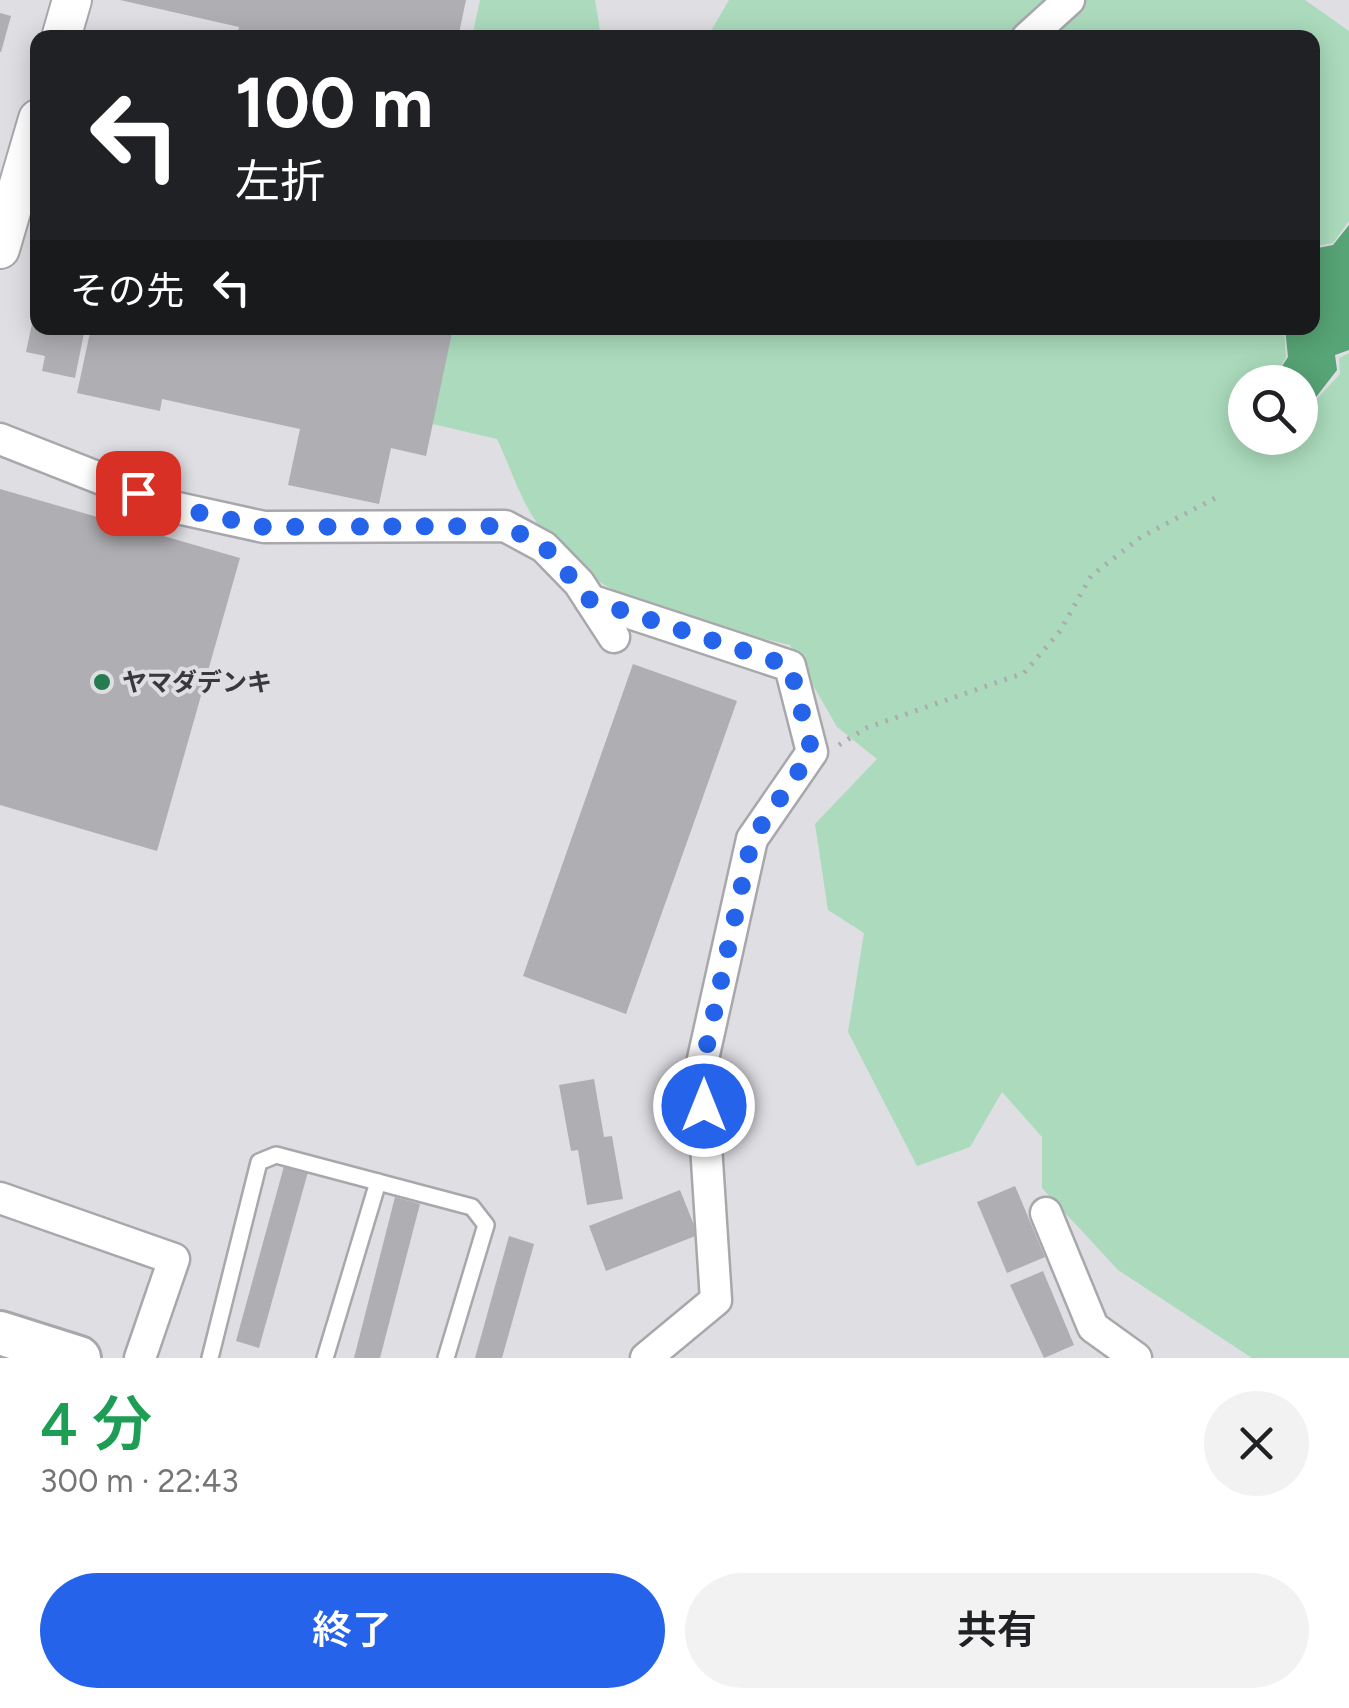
<!DOCTYPE html>
<html lang="ja">
<meta charset="utf-8">
<style>
body{margin:0;font-family:Figtree,"Noto Sans JP",sans-serif;background:#f2f2f2;color:#202124;height:100vh;display:flex;flex-direction:column;font-size:38px;white-space:nowrap}
*{box-sizing:border-box;margin:0}
p{font-size:32px;color:#757577}
.icon{flex:none;width:55px;height:55px;fill:none;stroke:currentColor;stroke-width:2;stroke-linecap:round;stroke-linejoin:round}
.map{position:relative;height:1358px;overflow:hidden}
.side{display:flex;flex-direction:column;background:#fff;flex:1}
.side>*{flex:none}
.guide{position:absolute;left:30px;top:30px;width:1290px;height:305px;border-radius:20px;box-shadow:0 5px 25px #0003;background:#202124;color:#fff;overflow:hidden}
.tools{position:absolute;left:1228px;top:365px;display:grid;gap:20px}
.tools a{display:grid;place-items:center;width:90px;height:90px;border-radius:50%;background:#fff;box-shadow:0 5px 25px #0003;font-size:50px}
.pin{position:absolute;display:grid;place-items:center;width:85px;height:85px;color:#fff;margin:-42px;border-radius:20px;box-shadow:0 5px 15px #0006}
.me{position:absolute;width:110px;margin:-55px;rotate:0deg;stroke-linejoin:round;filter:drop-shadow(0 0 8px #0008)}
.turn{display:flex;align-items:center;gap:35px;height:210px;padding:0 40px;font-size:45px}
.turn .icon{width:130px;height:130px;stroke-width:2.5}
.turn b{display:block;font-size:70px;line-height:85px}
.then{display:flex;align-items:center;height:95px;padding:0 40px;background:#0003;gap:20px;font-size:38px}
.round{display:grid;place-items:center;flex:none;width:105px;height:105px;border-radius:52px;background:#f2f2f2}
.summary{display:flex;align-items:center;justify-content:space-between;height:170px;padding:0 40px}
h1{font-size:60px;font-weight:600;line-height:75px;color:#1e9e55}
.button{display:flex;gap:20px;margin-top:auto;padding:20px 40px}
.button a{flex:1;height:115px;border-radius:60px;background:#2563eb;color:#fff;font-size:40px;font-weight:600;line-height:115px;text-align:center}
.button a+a{background:#f2f2f2;color:#202124}
.map>svg:first-child{display:block}
</style>
<div class="map">
<svg width="1349" height="1358" viewBox="0 0 1349 1358">
<rect width="100%" height="100%" fill="#dedee3"/>
<g fill="#abdbbc">
<polygon points="480,0 595,0 601,37 472,37"/>
<polygon points="729,0 1053,0 1009,37 707,38"/>
<polygon points="1085,0 1305,0 1349,31 1349,221 1333,243 1313,247 1312,38 1044,38"/>
<path d="M442 328H1284L1286 357 1272 382H1245V438H1300V397L1313 403 1340 374 1339 358 1349 353V1358H1252L1118 1270 1042 1188V1137L1002 1092 970 1147 917 1166 848 1032 864 933 828 910 815 824 877 759 837 727 790 645C699 622 593 606 537 523 520 499 510 466 497 439L424 422Z"/>
</g>
<polygon fill="#57a476" points="1349,225 1349,350 1335,355 1337,370 1313,401 1300,394 1300,382 1273,380 1288,357 1285,328 1312,328 1313,249 1333,245"/>
<g fill="#afafb3">
<polygon points="120,0 466,0 458,38 237,38 239,27"/>
<polygon points="0,13 11,16 1,52 0,52"/>
<polygon points="36,305 38,328 85,328 75,378 42,371 45,356 26,352"/>
<polygon points="91,328 453,328 426,456 391,448 379,504 288,485 300,429 162,399 160,411 77,393"/>
<polygon points="0,489 240,558 157,851 0,805"/>
<polygon points="633,664 737,701 626,1014 523,976"/>
<polygon points="594,1079 604,1137 612,1136 623,1199 587,1205 578,1150 571,1151 559,1085"/>
<polygon points="284,1166 308,1172 259,1348 236,1341"/>
<polygon points="1015,1186 1045,1257 1007,1273 977,1202"/>
<polygon points="680,1190 698,1235 606,1271 589,1226"/>
<polygon points="395,1197 420,1204 380,1358 354,1358"/>
<polygon points="509,1236 534,1244 502,1358 475,1358"/>
<polygon points="1043,1271 1074,1345 1044,1358 1010,1285"/>
</g>
<g fill="none" stroke-linecap="round" stroke-linejoin="round">
<defs>
<g id="service">
<polyline points="210,1358 259,1162 276,1155 472,1207 486,1225 446,1358"/>
<polyline points="325,1358 378,1182"/>
</g>
<g id="minor">
<polyline points="1027,38 1069,0"/>
<polyline points="0,439 173,507 264,527 505,526 544,547 579,583 614,637"/>
<polyline points="590,600 790,666 812,752 752,839 701,1068 716,1300 646,1358"/>
<polyline points="0,1198 174,1259 140,1358"/>
<polyline points="1046,1213 1093,1327 1136,1358"/>
</g>
<g id="tertiary">
<polyline points="61,38 72,0"/>
<polyline points="0,249 38,119"/>
</g>
<polyline id="secondary" points="0,1333 79,1358"/>
</defs>
<use href="#service" stroke="#a8a8ac" stroke-width="20"/>
<use href="#minor" stroke="#a8a8ac" stroke-width="35"/>
<use href="#tertiary" stroke="#a8a8ac" stroke-width="42"/>
<use href="#secondary" stroke="#a8a8ac" stroke-width="48"/>
<polyline stroke="#ababb0" stroke-width="5" stroke-dasharray="2.5 8" stroke-linecap="butt" points="839,745 866,728 1024,673 1060,631 1091,576 1141,537 1221,495"/>
<use href="#service" stroke="#fff" stroke-width="15"/>
<use href="#minor" stroke="#fff" stroke-width="30"/>
<use href="#tertiary" stroke="#fff" stroke-width="38"/>
<use href="#secondary" stroke="#fff" stroke-width="42"/>
</g>
<g fill="none" stroke-linecap="round" stroke-linejoin="round">
<polyline stroke="#2563eb" stroke-width="18" stroke-dasharray="0 32.4" points="138,493 173,507 264,527 505,526 544,546 590,600 790,666 812,752 752,839 702,1068 704,1106"/>
</g>
<circle fill="#277c4f" stroke="#dedee3" stroke-width="4" cx="102" cy="682" r="10"/>
<g text-anchor="middle" dominant-baseline="central" stroke-width="8" stroke-linejoin="round" paint-order="stroke">
<g font-size="25" font-weight="bold" fill="#39393b" stroke="#dedee3" text-anchor="start">
<text x="122" y="682">ヤマダデンキ</text>
</g>
</g>
</svg>
<div class="tools">
<a><svg class="icon" aria-label="search" viewBox="0 0 24 24"><circle cx="10" cy="10" r="6"/><path d="M15 15l6 6"/></svg></a>
</div>
<div class="pin" style="left:138px;top:493px;background:#d93025"><svg class="icon" aria-label="arrive" viewBox="0 0 24 24"><path d="M6 21V4h12l-3 4 3 4H6"/></svg></div>
<svg class="me" style="left:704px;top:1106px" viewBox="-20 -20 40 40"><circle r="17" fill="#2563eb" stroke="#fff" stroke-width="3"/><path d="M0-11L8 9 0 5-8 9z" fill="#fff"/></svg>
<div class="guide">
<div class="turn"><svg class="icon" aria-label="left" viewBox="0 0 24 24"><path d="M17 20v-9H6M10 6l-5 5 5 5"/></svg><div><b>100 m</b>左折</div></div>
<div class="then">その先<svg class="icon" aria-label="left" viewBox="0 0 24 24"><path d="M17 20v-9H6M10 6l-5 5 5 5"/></svg></div>
</div>
</div>
<section class="side">
<div class="summary"><div><h1>4 分</h1><p>300 m · 22:43</p></div><a class="round"><svg class="icon" aria-label="close" viewBox="0 0 24 24"><path d="M6 6l12 12M18 6L6 18"/></svg></a></div>
<div class="button"><a>終了</a><a>共有</a></div>
</section>
